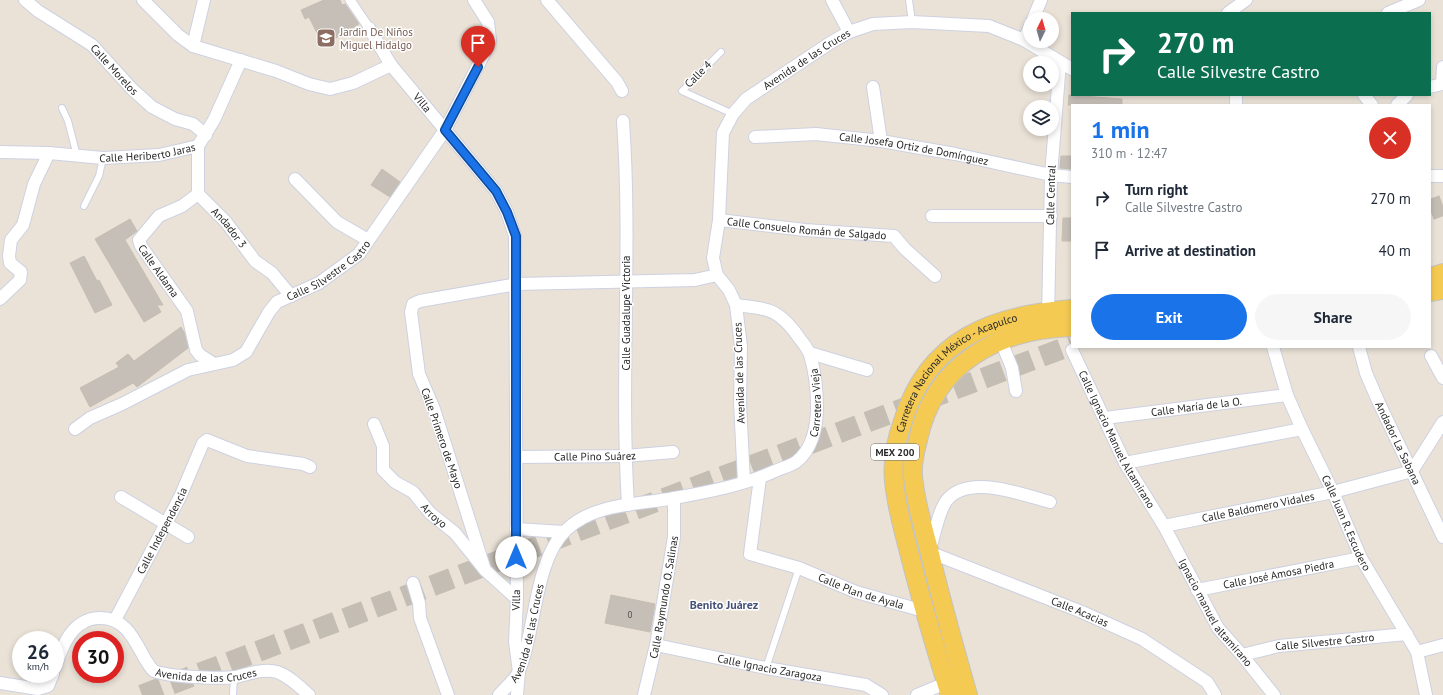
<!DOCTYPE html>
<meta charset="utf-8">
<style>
body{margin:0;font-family:"PT Sans",sans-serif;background:#f6f6f7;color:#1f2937;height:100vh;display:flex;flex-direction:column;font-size:15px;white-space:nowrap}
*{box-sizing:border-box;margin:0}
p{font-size:13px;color:#747a83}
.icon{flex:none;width:22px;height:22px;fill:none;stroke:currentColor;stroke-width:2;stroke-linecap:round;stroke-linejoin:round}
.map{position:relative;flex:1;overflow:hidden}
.drawer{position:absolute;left:1071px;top:104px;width:360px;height:244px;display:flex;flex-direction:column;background:#fff;border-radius:0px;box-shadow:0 2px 6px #0003}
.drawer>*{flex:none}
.guide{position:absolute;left:1071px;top:12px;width:360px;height:84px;border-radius:0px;box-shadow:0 2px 6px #0003;background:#0b6e4f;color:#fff;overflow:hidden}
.needle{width:26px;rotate:5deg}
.buttons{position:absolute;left:1023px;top:12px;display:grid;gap:8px}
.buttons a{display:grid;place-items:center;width:36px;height:36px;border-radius:50%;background:#fff;box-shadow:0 2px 6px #0003;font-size:20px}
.speed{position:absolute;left:12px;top:631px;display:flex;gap:8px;font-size:20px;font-weight:700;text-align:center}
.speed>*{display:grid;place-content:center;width:52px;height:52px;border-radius:50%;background:#fff;box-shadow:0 2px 6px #0003;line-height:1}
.speed small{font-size:10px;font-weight:400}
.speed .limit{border:6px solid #d22;background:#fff;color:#111}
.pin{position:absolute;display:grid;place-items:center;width:34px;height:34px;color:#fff;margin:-41px -17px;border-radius:50% 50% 50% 0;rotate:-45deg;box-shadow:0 0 4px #0007}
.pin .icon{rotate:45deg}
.me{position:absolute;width:44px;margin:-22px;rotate:0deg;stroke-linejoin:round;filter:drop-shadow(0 0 3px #0008)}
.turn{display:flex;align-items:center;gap:14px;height:84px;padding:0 20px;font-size:18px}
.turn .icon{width:52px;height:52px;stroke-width:2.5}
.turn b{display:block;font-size:28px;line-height:34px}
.round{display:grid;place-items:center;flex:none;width:42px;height:42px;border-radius:21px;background:#f6f6f7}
.head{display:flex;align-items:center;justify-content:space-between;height:68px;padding:0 20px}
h1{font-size:24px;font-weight:700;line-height:30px;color:#1a73e8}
.action{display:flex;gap:8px;margin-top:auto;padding:8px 20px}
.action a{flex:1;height:46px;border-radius:24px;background:#1a73e8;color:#fff;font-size:16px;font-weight:700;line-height:46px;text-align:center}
.action a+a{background:#f6f6f7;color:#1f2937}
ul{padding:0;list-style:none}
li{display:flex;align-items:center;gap:12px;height:52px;padding:0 20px}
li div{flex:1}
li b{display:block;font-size:15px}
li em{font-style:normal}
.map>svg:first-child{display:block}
</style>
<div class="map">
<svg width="1443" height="695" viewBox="0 0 1443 695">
<rect width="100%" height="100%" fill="#eae2d7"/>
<g fill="#c5bfb8" stroke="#c5beb2">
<polygon points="324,0 340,0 342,5 345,4 359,24 331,41 325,32 318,35 309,17 305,19 301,10"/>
<polygon points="1069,95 1122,99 1122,105 1068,105"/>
<polygon points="1061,156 1072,156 1072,169 1060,168"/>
<polygon points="382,169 400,182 390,197 371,185"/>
<polygon points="1063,218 1072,218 1072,241 1062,241"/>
<polygon points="130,219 137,231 125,240 163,305 157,305 161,312 144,322 95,239"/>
<polygon points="84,256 97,281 99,280 112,305 95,313 70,263"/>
<polygon points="181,327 184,332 188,348 137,387 133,383 90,407 80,388 119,367 116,363 128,354 134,361"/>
<polygon points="611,595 655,604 650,632 605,623"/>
</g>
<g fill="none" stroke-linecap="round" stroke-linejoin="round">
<g stroke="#c3bdb4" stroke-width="21" stroke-dasharray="21 10" stroke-linecap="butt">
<polyline points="1430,210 1443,205"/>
<polyline points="142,695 1072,345"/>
</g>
<defs>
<g id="service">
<polyline points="909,0 912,22"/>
<polyline points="721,52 682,91 733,114"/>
<polyline points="62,108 68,121 77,156"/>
<polyline points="84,206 99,176 103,158"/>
<polyline points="766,668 799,568"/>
<polyline points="233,695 234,677"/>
</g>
<polyline id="pedestrian" points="350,0 369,28"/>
<g id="minor">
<path id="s1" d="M25 0 38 11 92 45 132 89 152 107 175 119 193 124 206 135"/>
<polyline points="143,0 178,35 193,46 276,71 309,84 330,89 353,83 391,65"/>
<polyline points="547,0 617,82 622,91"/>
<polyline points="832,0 849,32"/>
<polyline points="1228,13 1246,0"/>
<polyline points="1388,13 1419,0"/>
<polyline points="1033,19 1041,0"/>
<path id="s2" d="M369 28 391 65 496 191 507 212 515 236 517 599 515 642 519 672 517 695"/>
<polyline points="1024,40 1030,26"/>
<polyline points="193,46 204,0"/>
<polyline points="873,87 881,141"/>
<polyline points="1430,87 1442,84 1443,67"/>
<polyline points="1364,95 1372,105"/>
<polyline points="1236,105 1236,95"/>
<polyline points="1397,105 1407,95"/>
<path d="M623 121C632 249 620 377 628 505"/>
<path id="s3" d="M755 137 816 134 881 141 955 154 1051 175 1072 177"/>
<path id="s4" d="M198 146V194L226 222 255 261 272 273 291 296"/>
<path id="s5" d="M0 152 49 153 103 158 159 155 198 146 214 120 241 60"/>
<polyline points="1430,176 1443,176"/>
<polyline points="295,179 337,222 368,240"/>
<path id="s6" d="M198 194 182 206 159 216 139 240 141 246 187 311 196 350 200 355 214 364"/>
<polyline points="932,216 1051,216"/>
<path id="s7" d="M719 220 805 230 894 236 905 249 935 276"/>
<polyline points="0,299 20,280 21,272 10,263 9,256 11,240 23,225 34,184 49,153"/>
<path id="s8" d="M1048 318 1051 175 1060 62"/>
<polyline points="1001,341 1012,368 1016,391"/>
<path id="s9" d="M1273 347 1287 395 1302 429 1333 492 1361 558 1417 652 1426 695"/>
<path id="s10" d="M1359 347 1366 373 1379 403 1443 537"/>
<path id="s11" d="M1072 350 1125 463 1164 526 1218 628 1242 655 1274 695"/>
<polyline points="810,353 867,370"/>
<polyline points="1431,356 1443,378"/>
<path id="s12" d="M1105 418 1287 395"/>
<path id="s13" d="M374 424 383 446V470L395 482 413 492 430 513 455 533 485 570 517 599"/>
<path id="s14" d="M75 429 90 418 122 404 188 370 233 360 246 352 269 312 277 302 319 283 359 254 445 130 484 54 490 40 488 22 474 0"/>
<path id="s15" d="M517 457 625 456 673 452"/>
<polyline points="1125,463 1302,429"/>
<path id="s16" d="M760 478 750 554 799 568 856 592 924 611"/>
<path id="s17" d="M744 482 740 403 741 347 736 305 729 290 717 275 713 258 719 220 723 133 733 114 746 99 830 43 849 32 873 24 912 22 989 26 1024 40 1072 69"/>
<polyline points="121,497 188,537"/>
<path id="s18" d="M1050 502C1023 495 969 473 947 500 938 511 934 538 929 552L1082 612 1142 639 1207 682 1215 695"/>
<path id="s19" d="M1164 526 1333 492 1412 471 1443 422"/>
<polyline points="516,529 564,532"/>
<polyline points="485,570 434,409 419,374 411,312 413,304 420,301 517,284 695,280 717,275"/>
<polyline points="413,583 419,603 420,618 448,695"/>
<path id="s20" d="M1197 590 1361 558"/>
<path id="s21" d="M115 620 180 497 203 443 207 440 247 456 303 464 310 467"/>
<path id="s22" d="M656 645 766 668 866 685 882 695"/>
<polyline points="1417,652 1443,645"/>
<path id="s23" d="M1242 655 1279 646 1407 634"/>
<path id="s24" d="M55 668C62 646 72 619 99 618 125 617 134 639 145 659 148 663 150 668 154 671 169 677 219 679 235 677 249 674 264 668 277 672 289 676 300 687 309 695"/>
<polyline points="0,683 38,689 48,686 53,674"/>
<path id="s25" d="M499 695C505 688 516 679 519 671 536 631 534 561 566 530 594 503 638 505 674 498 708 492 744 485 775 471 782 468 790 466 796 462 812 450 817 427 817 408 817 391 815 371 810 355 808 349 803 343 800 339 779 309 770 309 736 305"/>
<path id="s26" d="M644 695 656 645 674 537V498"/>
<polyline points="917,695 946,683"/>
</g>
<g id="primary">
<polyline points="1430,277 1443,273"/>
<polyline points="1430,292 1443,290"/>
<path id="s27" d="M950 695C935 647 921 600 909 552 903 529 896 505 894 481 892 460 896 440 903 421 928 339 993 315 1072 309"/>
<path d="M968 695C954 646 940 596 928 546 922 523 915 500 913 476 912 464 915 451 918 440 934 363 999 329 1072 327"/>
</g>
</defs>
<use href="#service" stroke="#cdd1e1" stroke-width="8"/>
<use href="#pedestrian" stroke="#cdd1e1" stroke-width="11"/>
<use href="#minor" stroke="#cdd1e1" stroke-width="14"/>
<use href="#primary" stroke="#c3c3c3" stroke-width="20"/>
<use href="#service" stroke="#fff" stroke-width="6"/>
<use href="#pedestrian" stroke="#fff" stroke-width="9"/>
<use href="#minor" stroke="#fff" stroke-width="12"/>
<use href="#primary" stroke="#f4ca53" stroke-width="18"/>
</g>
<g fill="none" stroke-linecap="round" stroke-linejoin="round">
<defs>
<polyline id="route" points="478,67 445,130 496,191 507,212 516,236 516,557"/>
</defs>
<use href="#route" stroke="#114b97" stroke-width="10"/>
<use href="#route" stroke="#1a73e8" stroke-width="7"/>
</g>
<defs>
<symbol id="school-square" viewBox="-11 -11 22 22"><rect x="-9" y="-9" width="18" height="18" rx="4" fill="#8d6e63" stroke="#fff"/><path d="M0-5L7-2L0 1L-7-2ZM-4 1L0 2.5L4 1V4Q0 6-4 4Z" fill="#fff"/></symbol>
</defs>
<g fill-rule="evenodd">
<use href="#school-square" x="315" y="27" width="22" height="22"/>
</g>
<g text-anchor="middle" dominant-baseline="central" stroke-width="3" stroke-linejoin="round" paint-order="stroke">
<g font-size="9" fill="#4e4d4b">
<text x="630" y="614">0</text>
</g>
<rect fill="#fff" stroke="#686868" stroke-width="1" x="871" y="444" width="48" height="16" rx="3"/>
<g font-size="10" font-weight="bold" fill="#272727">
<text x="895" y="452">MEX 200</text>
</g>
<g font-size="11" fill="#785e54" stroke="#fff" text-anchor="start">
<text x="340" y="32">Jardin De Niños<tspan x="340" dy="13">Miguel Hidalgo</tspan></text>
</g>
<g font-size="11" fill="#272727" stroke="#fff">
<text stroke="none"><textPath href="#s17" startOffset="470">Avenida de las Cruces</textPath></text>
<text stroke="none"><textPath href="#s1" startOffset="114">Calle Morelos</textPath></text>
<text transform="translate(698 74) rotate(-45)">Calle 4</text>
<text stroke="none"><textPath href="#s2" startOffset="92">Villa</textPath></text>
<text stroke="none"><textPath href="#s3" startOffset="160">Calle Josefa Ortiz de Domínguez</textPath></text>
<text stroke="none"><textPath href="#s5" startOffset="148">Calle Heriberto Jaras</textPath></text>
<text stroke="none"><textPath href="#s8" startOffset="123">Calle Central</textPath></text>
<text stroke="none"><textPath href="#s4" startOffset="94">Andador 3</textPath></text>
<text stroke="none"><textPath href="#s7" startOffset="88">Calle Consuelo Román de Salgado</textPath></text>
<text stroke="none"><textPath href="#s14" startOffset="309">Calle Silvestre Castro</textPath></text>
<text stroke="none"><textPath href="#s6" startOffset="113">Calle Aldama</textPath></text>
<text transform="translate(626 313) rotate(-90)">Calle Guadalupe Victoria</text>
<text transform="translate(739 373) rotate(-92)">Avenida de las Cruces</text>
<text stroke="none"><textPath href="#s27" startOffset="358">Carretera Nacional México - Acapulco</textPath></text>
<text stroke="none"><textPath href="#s25" startOffset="489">Carretera Vieja</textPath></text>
<text stroke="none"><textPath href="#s12" startOffset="92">Calle María de la O.</textPath></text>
<text transform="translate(442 438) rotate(71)">Calle Primero de Mayo</text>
<text stroke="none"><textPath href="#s11" startOffset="100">Calle Ignacio Manuel Altamirano</textPath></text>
<text stroke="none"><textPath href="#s10" startOffset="104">Andador La Sabana</textPath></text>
<text stroke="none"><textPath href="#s15" startOffset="78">Calle Pino Suárez</textPath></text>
<text stroke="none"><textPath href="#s19" startOffset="96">Calle Baldomero Vidales</textPath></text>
<text stroke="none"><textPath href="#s13" startOffset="117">Arroyo</textPath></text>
<text stroke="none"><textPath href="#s9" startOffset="191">Calle Juan R. Escudero</textPath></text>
<text stroke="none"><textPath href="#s21" startOffset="101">Calle Independencia</textPath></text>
<text stroke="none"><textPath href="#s20" startOffset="83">Calle José Amosa Piedra</textPath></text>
<text stroke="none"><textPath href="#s16" startOffset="194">Calle Plan de Ayala</textPath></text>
<text stroke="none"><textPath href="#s26" startOffset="100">Calle Raymundo O. Salinas</textPath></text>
<text transform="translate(516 600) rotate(-89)">Villa</text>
<text stroke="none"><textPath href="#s18" startOffset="326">Calle Acacias</textPath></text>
<text stroke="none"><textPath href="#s11" startOffset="300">Ignacio manuel altamirano</textPath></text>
<text stroke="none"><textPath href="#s25" startOffset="70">Avenida de las Cruces</textPath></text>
<text stroke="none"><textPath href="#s23" startOffset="84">Calle Silvestre Castro</textPath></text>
<text stroke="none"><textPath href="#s22" startOffset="116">Calle Ignacio Zaragoza</textPath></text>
<text stroke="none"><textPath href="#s24" startOffset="205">Avenida de las Cruces</textPath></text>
</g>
<g font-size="12" font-weight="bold" fill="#475178" stroke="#fff">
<text x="724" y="604">Benito Juárez</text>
</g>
</g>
</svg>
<div class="buttons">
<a><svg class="needle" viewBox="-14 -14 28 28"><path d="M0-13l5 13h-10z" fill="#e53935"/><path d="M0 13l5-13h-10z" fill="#747a83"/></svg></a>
<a><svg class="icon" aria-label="search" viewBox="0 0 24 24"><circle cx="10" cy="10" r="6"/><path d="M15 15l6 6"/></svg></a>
<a><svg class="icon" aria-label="layers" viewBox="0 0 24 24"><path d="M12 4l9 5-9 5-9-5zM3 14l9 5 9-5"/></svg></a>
</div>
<div class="speed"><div>26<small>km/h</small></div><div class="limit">30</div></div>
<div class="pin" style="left:478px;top:67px;background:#d93025"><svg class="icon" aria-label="arrive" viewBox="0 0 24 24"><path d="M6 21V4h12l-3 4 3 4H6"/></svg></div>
<svg class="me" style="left:516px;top:557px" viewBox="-20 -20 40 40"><circle r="19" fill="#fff"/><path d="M0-13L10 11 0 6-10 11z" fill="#1a73e8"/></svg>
<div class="guide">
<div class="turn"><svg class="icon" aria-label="right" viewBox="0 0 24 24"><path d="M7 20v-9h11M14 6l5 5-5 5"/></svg><div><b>270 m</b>Calle Silvestre Castro</div></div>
</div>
<section class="drawer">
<div class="head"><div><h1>1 min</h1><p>310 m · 12:47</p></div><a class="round" style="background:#d93025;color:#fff"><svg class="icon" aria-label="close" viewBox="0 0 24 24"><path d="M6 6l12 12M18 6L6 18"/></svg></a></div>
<ul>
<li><svg class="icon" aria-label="right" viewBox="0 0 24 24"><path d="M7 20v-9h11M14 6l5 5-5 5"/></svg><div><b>Turn right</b><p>Calle Silvestre Castro</p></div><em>270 m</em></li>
<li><svg class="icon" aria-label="arrive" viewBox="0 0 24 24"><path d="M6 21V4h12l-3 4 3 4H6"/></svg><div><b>Arrive at destination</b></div><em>40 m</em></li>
</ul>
<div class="action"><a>Exit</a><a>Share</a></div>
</section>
</div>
